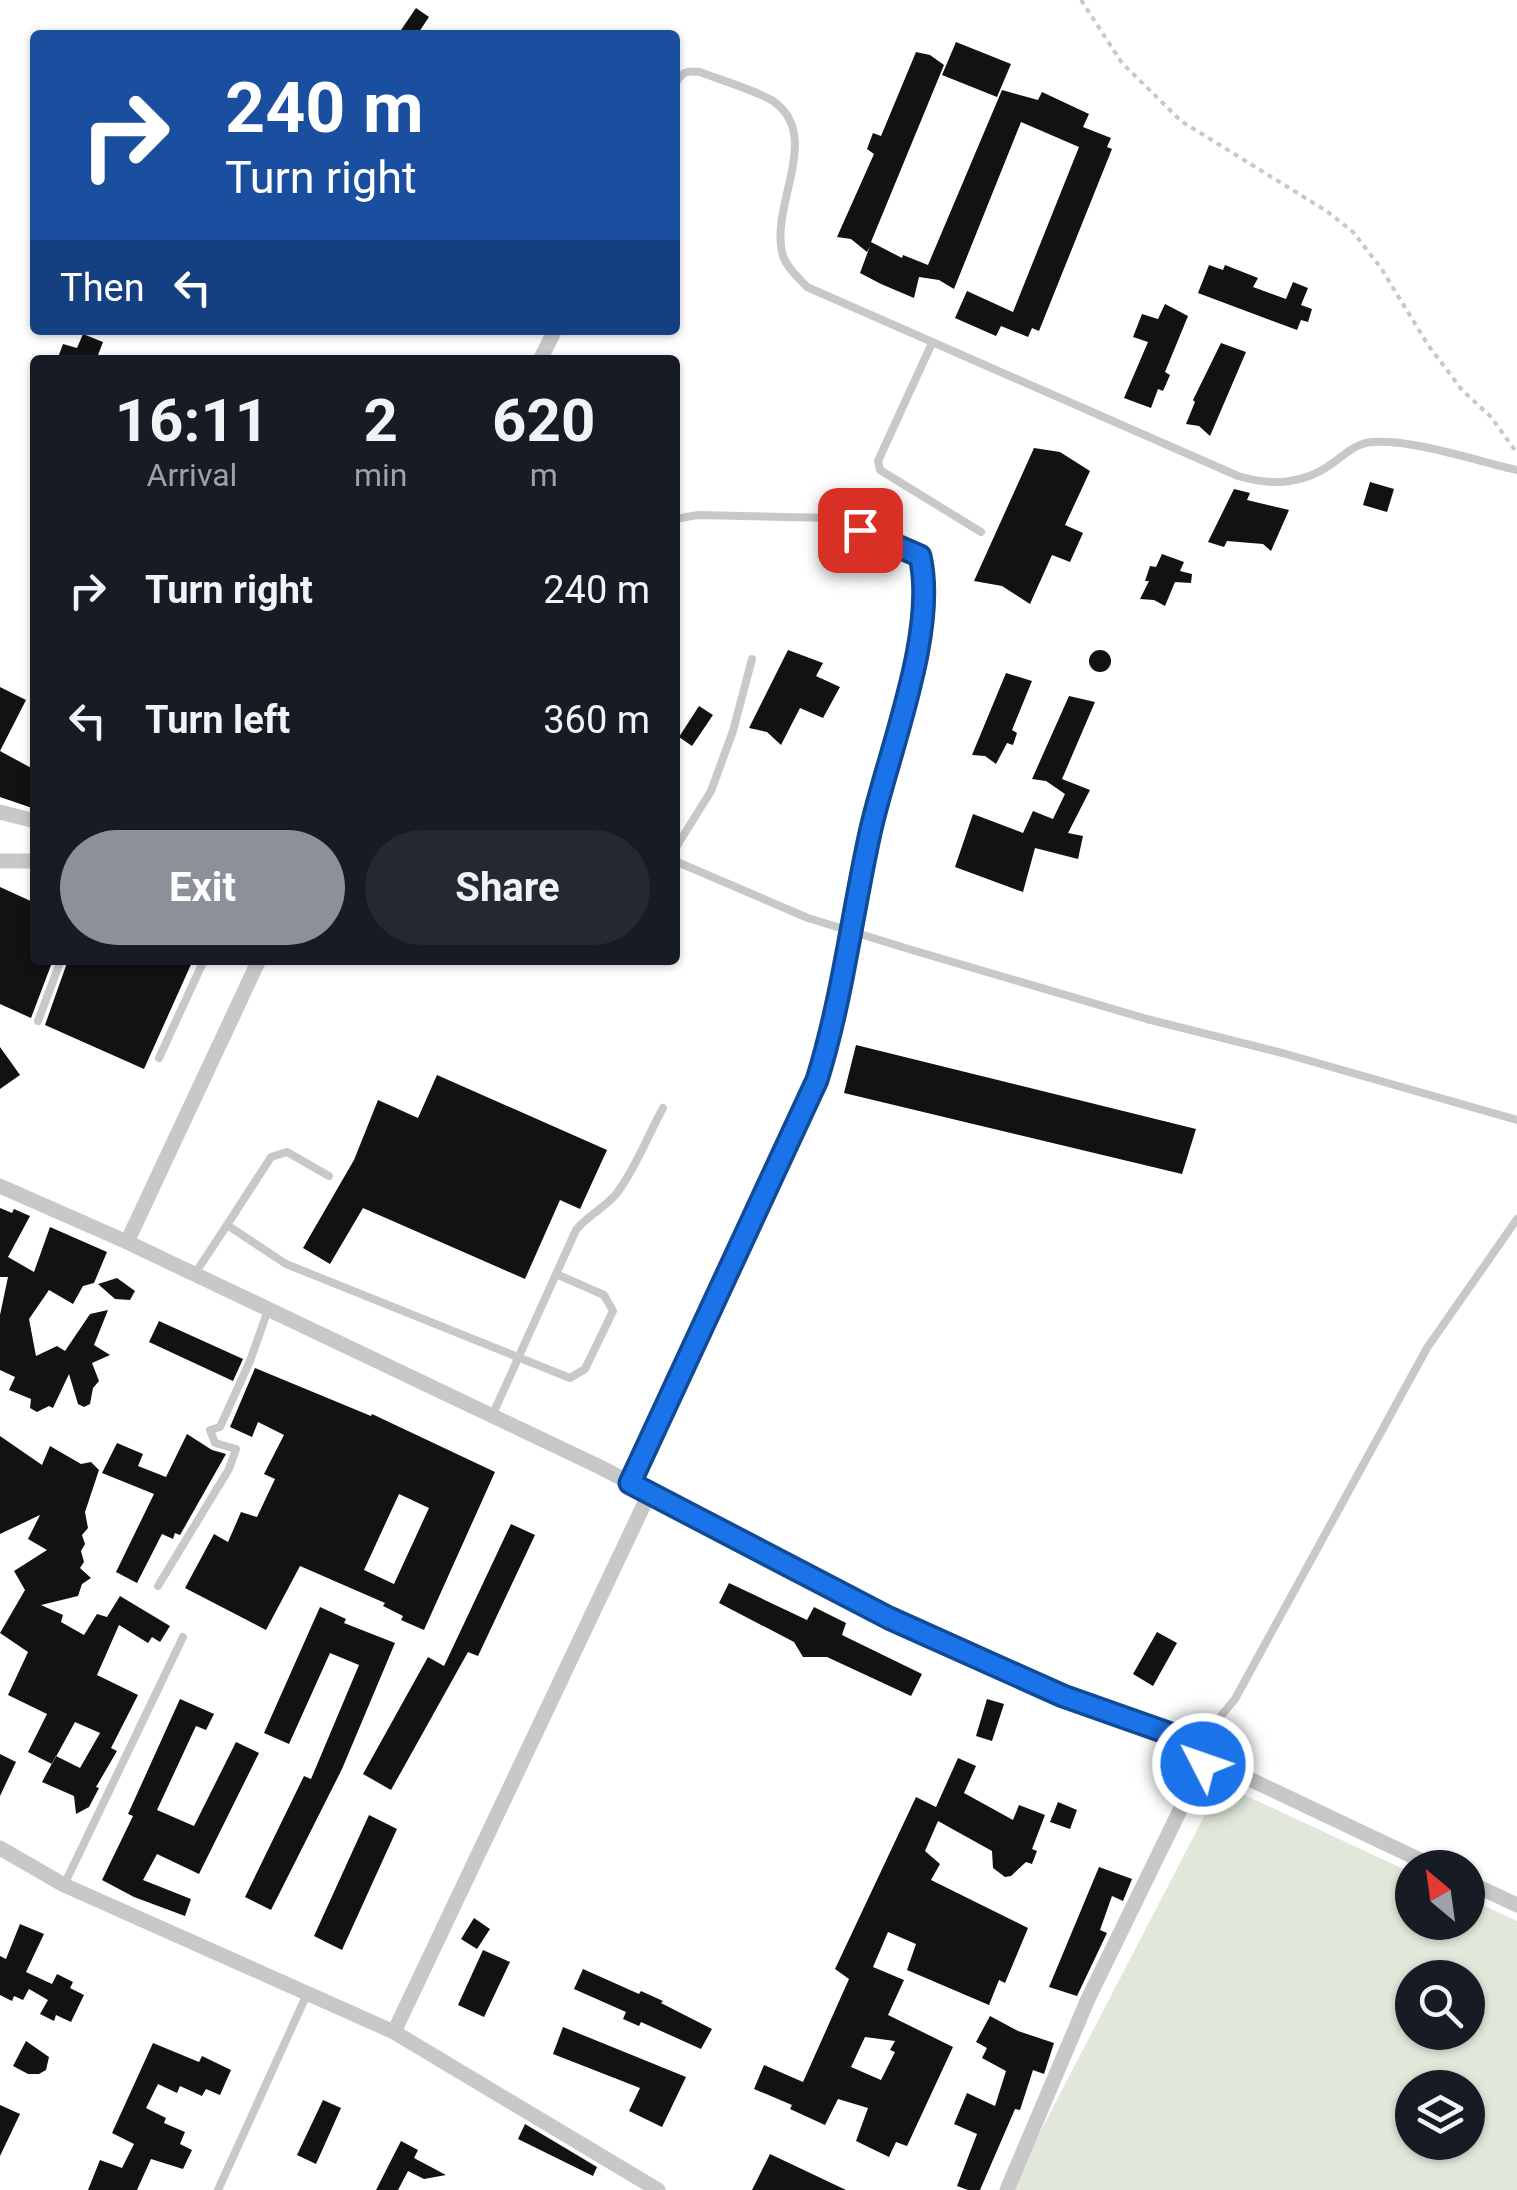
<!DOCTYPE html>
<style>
body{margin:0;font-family:Roboto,sans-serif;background:#242831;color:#f1f3f6;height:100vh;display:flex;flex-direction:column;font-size:38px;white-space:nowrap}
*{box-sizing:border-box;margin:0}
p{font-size:32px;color:#9ea1a6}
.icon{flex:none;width:55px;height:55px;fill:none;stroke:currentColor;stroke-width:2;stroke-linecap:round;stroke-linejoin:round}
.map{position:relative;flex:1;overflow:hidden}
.panel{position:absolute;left:30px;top:355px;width:650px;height:610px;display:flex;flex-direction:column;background:#171b24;border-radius:10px;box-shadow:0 2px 8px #0004}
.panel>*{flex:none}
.top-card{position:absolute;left:30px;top:30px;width:650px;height:305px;border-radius:10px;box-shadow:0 2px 8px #0004;background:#1a4fa0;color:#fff;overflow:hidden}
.needle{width:65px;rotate:331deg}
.buttons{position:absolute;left:1395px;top:1850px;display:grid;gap:20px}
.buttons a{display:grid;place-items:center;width:90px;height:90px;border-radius:50%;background:#171b24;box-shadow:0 2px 8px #0004;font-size:50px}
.pin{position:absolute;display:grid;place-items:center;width:85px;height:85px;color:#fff;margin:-42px;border-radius:20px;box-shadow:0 5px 15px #0006}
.me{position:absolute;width:110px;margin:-55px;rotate:311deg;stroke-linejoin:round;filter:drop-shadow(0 0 8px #0008)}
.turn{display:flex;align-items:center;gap:35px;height:210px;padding:0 30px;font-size:45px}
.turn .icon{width:130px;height:130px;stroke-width:2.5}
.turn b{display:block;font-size:70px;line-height:85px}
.then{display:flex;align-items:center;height:95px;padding:0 30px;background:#0003;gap:20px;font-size:38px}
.eta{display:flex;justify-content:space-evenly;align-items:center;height:170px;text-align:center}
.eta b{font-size:60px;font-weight:700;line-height:70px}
.primary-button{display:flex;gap:20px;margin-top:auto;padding:20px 30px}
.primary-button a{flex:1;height:115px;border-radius:60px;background:#8c9099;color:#fff;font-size:40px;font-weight:700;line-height:115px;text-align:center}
.primary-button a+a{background:#242831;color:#f1f3f6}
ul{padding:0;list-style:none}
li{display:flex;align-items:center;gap:30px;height:130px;padding:0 30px}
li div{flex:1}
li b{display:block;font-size:38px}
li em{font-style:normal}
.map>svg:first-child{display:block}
</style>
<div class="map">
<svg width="1517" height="2190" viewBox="0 0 1517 2190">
<rect width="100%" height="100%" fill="#fff"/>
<path fill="#e1e8da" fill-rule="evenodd" d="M1221 1784 1412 1873V1922H1468V1898L1517 1921V2190H1010ZM1412 1978H1468V2032H1412ZM1412 2088H1468V2142H1412Z"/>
<g fill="#121212" fill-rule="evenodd">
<polygon points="416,8 429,17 417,35 408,35 401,30"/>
<polygon points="956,42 1011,64 997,97 942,75"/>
<polygon points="916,52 930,55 944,65 871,242 902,258 903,255 928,265 1002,90 1038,100 1042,92 1089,114 1083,127 1111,138 1107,147 1112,149 1039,331 1032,328 1028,337 1001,326 996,336 955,318 967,291 1013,312 1079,147 1021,122 954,289 939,280 919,277 914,298 881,284 860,273 870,246 867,252 851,239 837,237 874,154 867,149 873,133 881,136"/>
<polygon points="1209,265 1223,270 1225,265 1258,278 1253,287 1286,299 1293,282 1308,288 1301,305 1312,309 1308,322 1301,320 1297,330 1198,293"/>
<polygon points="1165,304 1188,316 1165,372 1170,375 1163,391 1158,389 1151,408 1124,398 1148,342 1133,337 1142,314 1158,319"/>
<polygon points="83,334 103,342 98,355 103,360 57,360 63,344 77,348"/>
<polygon points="1221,343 1246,352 1210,436 1199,426 1186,424 1195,402 1193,400"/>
<polygon points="1034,448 1060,452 1090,471 1065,525 1083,533 1070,562 1052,555 1030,604 1002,586 974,581"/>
<polygon points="1370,482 1394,489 1387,512 1363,505"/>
<polygon points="1234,489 1250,493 1247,500 1289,510 1271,551 1263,544 1227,541 1224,547 1208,542"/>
<polygon points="1162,554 1184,562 1180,571 1192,574 1191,583 1175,582 1165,606 1154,600 1140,599 1149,581 1145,581 1150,566 1156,567"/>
<polygon points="788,650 823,663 816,676 840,687 823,718 800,708 781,745 767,732 749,728"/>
<circle cx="1100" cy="661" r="11"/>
<polygon points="1006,673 1032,681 1012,730 1017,733 1013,745 1007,743 996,764 985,756 972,755"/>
<polygon points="0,687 26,700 0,751 35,770 35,809 0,797"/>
<polygon points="1069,696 1095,702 1062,779 1090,790 1068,833 1083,836 1078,859 1035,848 1023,892 955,867 973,814 1023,833 1033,811 1053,819 1065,794 1046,781 1032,779"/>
<polygon points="699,706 713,715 692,746 679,737"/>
<polygon points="0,887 35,903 35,960 53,960 31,1018 0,1004"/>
<polygon points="68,960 193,960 144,1069 45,1025"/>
<polygon points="856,1045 1196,1129 1182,1174 844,1093"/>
<polygon points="0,1047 20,1075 0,1089"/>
<polygon points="437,1075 607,1150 580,1209 560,1200 525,1279 363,1208 330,1264 303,1248 354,1160 378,1100 418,1118"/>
<polygon points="0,1208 12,1213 14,1209 30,1216 8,1257 34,1272 50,1227 107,1252 94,1283 83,1286 73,1304 49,1290 29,1319 36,1356 57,1346 65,1351 90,1314 108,1310 94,1345 110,1355 92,1363 99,1381 93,1388 90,1404 84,1407 78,1404 69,1374 53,1408 49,1406 37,1412 30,1408 31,1399 9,1390 15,1377 0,1370 0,1315 8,1277 0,1277"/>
<polygon points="117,1278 135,1291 130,1300 115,1299 98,1284"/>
<polygon points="159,1321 243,1359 233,1381 149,1342"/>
<path d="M255 1368 371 1416 372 1414 495 1472 424 1630 401 1620 403 1616 383 1606 385 1603 300 1566 266 1630 185 1588 214 1534 228 1542 241 1512 257 1517 275 1479 264 1474 284 1435 258 1422 252 1437 230 1427ZM399 1494 429 1508 394 1584 364 1570Z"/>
<polygon points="187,1434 212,1450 226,1454 180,1535 175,1533 173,1539 162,1534 137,1583 116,1572 154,1494 102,1473 117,1443 143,1454 138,1466 166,1477"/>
<polygon points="0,1436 42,1465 50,1446 81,1464 91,1462 99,1470 85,1512 88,1528 82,1535 85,1544 81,1551 84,1562 80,1568 91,1578 82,1584 78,1596 41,1605 63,1615 61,1622 84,1635 97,1614 107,1617 120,1596 170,1626 160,1642 152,1637 148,1643 119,1625 97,1675 138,1695 111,1748 117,1751 96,1787 99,1788 89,1807 76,1814 74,1796 42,1782 56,1756 80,1768 100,1733 75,1722 52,1764 28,1752 47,1714 8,1695 28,1652 0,1633 25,1590 14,1571 47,1550 28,1539 40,1515 0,1534"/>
<polygon points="511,1524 535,1535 478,1656 468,1652 391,1790 363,1774 428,1657 444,1666"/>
<polygon points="729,1583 807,1620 814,1607 846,1623 842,1635 922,1674 911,1696 827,1657 803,1657 794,1642 719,1603"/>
<polygon points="320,1607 346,1619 344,1623 395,1643 342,1769 271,1910 245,1897 304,1776 311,1779 359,1665 330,1653 289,1744 264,1733"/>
<polygon points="1157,1632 1177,1643 1153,1686 1133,1674"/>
<polygon points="180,1699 214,1714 206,1730 196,1726 157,1810 194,1826 236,1742 259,1753 199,1874 157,1854 143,1880 191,1899 185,1916 134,1897 102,1880 133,1816 128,1814"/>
<polygon points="987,1699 1004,1704 992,1741 976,1736"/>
<polygon points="0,1754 16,1762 0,1796"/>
<path d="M958 1758 976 1766 964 1793 1013 1820 1019 1805 1045 1815 1032 1849 1037 1851 1032 1864 1026 1862 1011 1876 1005 1877 993 1868 992 1851 938 1821 925 1851 940 1864 931 1880 1028 1928 1005 1983 999 1980 989 2005 907 1970 916 1944 888 1932 873 1967 904 1980 888 2015 953 2047 907 2146 896 2142 889 2157 856 2141 868 2108 838 2099 825 2125 790 2109 792 2105 754 2089 764 2065 803 2082 849 1979 835 1969 916 1797 936 1807ZM865 2037 895 2041 890 2050 895 2052 881 2080 851 2067Z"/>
<polygon points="1058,1802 1077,1810 1070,1829 1050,1822"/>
<polygon points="369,1815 397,1829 342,1950 314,1936"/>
<polygon points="1099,1867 1132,1879 1123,1901 1112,1896 1100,1930 1107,1933 1077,1996 1049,1987"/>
<polygon points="474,1918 490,1929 477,1949 461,1939"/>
<polygon points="20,1924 44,1934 26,1972 52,1984 57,1974 73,1982 70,1988 84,1995 71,2022 56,2015 54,2021 40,2014 48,2000 29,1989 23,2000 14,1996 12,2001 0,1995 0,1956 6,1959"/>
<polygon points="483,1950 510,1962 484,2017 458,2005"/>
<polygon points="583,1969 639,1994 641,1991 663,2001 661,2003 712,2029 701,2049 641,2022 639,2026 623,2019 626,2012 574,1989"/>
<polygon points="990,2016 1018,2031 1054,2043 1044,2074 1033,2070 1020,2110 1015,2109 980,2190 968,2190 957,2186 977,2134 954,2124 967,2093 995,2106 1006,2071 982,2058 987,2048 976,2042"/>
<polygon points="563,2027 686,2077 662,2127 629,2111 640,2088 553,2054"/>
<polygon points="26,2041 49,2057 46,2070 39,2074 28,2074 13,2066"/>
<polygon points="153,2043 199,2062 202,2056 231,2070 220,2095 206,2089 202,2096 180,2086 177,2093 158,2084 146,2108 166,2118 164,2123 185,2132 180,2144 192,2150 183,2169 151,2159 137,2190 88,2190 100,2160 122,2168 134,2144 112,2133"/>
<polygon points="323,2100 341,2108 316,2164 297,2155"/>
<polygon points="0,2105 20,2114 0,2156"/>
<polygon points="525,2124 597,2167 593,2176 518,2139"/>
<polygon points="401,2141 418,2150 414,2158 446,2175 424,2179 408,2171 398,2190 376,2190"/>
<polygon points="770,2154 846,2190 752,2190"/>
</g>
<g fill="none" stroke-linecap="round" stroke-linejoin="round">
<polyline stroke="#c8c8c8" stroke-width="4" stroke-dasharray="5 5" stroke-linecap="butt" points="1081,0 1122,63 1181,121 1328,212 1353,232 1381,268 1428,345 1462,390 1491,417 1517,453"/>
<g stroke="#c8c8c8" stroke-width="8">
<path d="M675 85C681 72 687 70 700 72 718 79 760 92 773 101 824 136 768 207 783 256 787 268 799 278 807 287L1238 476C1272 486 1303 485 1333 463 1345 454 1356 443 1373 442 1412 439 1477 461 1517 470"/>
<polyline points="932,343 878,461 880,470 981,532"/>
<polyline points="675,849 711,791 733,731 752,659"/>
<polyline points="675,861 808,918 912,950 1147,1019 1286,1054 1517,1120"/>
<polyline points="38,1021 61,960"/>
<polyline points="159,1058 204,960"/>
<polyline points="329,1176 287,1152 271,1157 227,1225 286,1264 570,1378 585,1369 613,1311 604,1295 556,1274"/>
<polyline points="194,1275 227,1225"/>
<path d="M492 1416 576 1230C588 1215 605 1208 617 1193 636 1168 648 1135 663 1108"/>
<path d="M630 1483 817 1080C842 1000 852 915 870 833 888 755 938 632 920 555L831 518 698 515 675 519"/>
<polyline points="158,1586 229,1469 236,1449 215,1443 210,1430 220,1427 250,1361 268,1310"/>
<polyline points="1196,1746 1235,1699 1427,1348 1517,1219"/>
<polyline points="64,1885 183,1637"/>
<polyline points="218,2190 307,1994"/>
</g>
<g stroke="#c8c8c8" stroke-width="15">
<polyline points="540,360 555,330"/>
<polyline points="0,812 35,821"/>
<polyline points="0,861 35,861"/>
<polyline points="0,1186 127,1242 600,1467 889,1618 1063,1697 1182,1738 1196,1746 1203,1763 1088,1999 1007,2190"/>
<polyline points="127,1242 259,960"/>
<polyline points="1201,1756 1437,1868"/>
<polyline points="0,1848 64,1885 394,2032 658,2190"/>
<polyline points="1468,1882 1517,1905"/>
<polyline points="394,2032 649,1494"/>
</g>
</g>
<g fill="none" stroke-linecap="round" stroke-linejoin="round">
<defs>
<path id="route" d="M860 530 920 556C938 633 887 755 870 833 852 915 842 1000 817 1080L630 1483 889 1618 1063 1696 1182 1738 1196 1746 1203 1764"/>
</defs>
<use href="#route" stroke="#114b97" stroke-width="25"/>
<use href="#route" stroke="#1a73e8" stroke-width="18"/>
</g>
</svg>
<div class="buttons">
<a><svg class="needle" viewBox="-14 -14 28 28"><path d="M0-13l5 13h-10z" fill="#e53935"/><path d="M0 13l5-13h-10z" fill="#9ea1a6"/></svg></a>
<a><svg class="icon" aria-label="search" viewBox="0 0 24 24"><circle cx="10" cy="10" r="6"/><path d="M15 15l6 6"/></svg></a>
<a><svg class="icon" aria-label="layers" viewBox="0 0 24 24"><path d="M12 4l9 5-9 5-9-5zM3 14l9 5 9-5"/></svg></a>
</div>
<div class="pin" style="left:860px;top:530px;background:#d93025"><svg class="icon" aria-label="arrive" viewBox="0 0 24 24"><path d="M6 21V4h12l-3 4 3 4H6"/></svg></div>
<svg class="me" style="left:1203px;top:1764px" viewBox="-20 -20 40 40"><circle r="17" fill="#1a73e8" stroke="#fff" stroke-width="3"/><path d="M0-11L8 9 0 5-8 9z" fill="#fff"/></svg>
<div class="top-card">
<div class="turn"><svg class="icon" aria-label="right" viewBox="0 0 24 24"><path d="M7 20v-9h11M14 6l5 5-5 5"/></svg><div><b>240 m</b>Turn right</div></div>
<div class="then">Then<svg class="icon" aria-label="left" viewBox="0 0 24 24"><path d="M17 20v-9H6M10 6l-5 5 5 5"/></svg></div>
</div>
<section class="panel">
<div class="eta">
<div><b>16:11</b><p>Arrival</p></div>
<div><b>2</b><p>min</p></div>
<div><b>620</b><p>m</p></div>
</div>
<ul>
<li><svg class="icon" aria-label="right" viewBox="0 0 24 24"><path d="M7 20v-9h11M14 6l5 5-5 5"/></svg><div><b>Turn right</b></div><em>240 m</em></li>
<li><svg class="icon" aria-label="left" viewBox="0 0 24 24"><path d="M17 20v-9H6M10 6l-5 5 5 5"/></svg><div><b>Turn left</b></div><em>360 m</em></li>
</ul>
<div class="primary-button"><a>Exit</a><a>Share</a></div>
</section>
</div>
